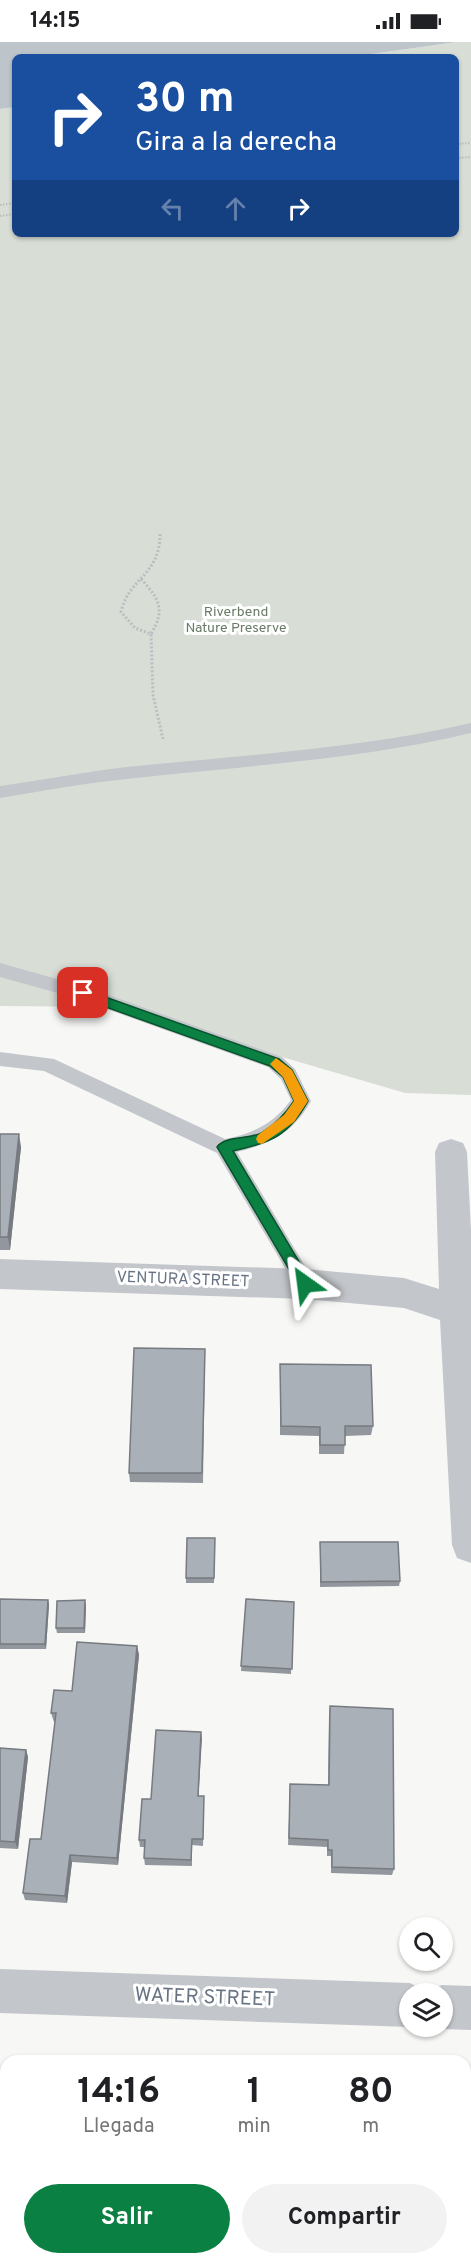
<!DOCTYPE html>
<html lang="es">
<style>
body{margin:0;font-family:Overpass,sans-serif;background:#f2f2f2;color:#202124;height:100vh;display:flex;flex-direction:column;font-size:22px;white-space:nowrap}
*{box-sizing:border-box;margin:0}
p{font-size:20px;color:#757577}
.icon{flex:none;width:33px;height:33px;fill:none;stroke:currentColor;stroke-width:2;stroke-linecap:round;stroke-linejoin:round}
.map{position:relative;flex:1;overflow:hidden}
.sheet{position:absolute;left:0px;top:2013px;width:471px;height:210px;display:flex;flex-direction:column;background:#fff;border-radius:18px 18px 0 0;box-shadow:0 2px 4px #0004}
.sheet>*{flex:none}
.hud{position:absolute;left:12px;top:12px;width:447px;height:183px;border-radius:9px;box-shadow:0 2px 4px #0004;background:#1a4fa0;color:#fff;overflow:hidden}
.fabs{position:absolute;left:399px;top:1875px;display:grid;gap:12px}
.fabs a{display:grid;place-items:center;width:54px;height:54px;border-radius:50%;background:#fff;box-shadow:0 2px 4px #0004;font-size:30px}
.pin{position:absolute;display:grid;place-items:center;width:51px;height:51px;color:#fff;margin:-26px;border-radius:12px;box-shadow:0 3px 9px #0006}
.me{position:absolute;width:66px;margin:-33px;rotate:329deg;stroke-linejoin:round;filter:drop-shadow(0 0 4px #0008)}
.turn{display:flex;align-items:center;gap:21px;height:126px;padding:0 24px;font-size:27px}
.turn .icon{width:78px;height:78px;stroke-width:2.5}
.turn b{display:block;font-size:42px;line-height:51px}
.lanes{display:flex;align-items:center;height:57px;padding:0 24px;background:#0003;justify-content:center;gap:30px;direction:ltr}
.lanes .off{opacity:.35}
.eta{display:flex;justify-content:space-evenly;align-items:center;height:102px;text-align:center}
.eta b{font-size:36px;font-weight:700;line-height:42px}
.primary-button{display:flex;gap:12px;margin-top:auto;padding:12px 24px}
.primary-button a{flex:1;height:69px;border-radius:36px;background:#0b8043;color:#fff;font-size:24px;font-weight:700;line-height:69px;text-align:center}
.primary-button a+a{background:#f2f2f2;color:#202124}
.status{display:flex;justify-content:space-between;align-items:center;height:42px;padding:0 30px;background:#fff;direction:ltr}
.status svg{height:16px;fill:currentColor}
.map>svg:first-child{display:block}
</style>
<div class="status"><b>14:15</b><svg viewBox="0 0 49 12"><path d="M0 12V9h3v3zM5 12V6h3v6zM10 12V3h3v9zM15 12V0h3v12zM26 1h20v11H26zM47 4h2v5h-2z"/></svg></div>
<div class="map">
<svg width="471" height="2223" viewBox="0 0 471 2223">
<rect width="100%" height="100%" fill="#f7f7f5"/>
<polygon fill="#d8ded6" points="457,0 471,0 471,1053 405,1051 111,965 0,964 0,67 15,65 15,192 456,192 456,15 350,15"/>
<polygon fill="#bdc5cb" points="0,0 457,0 350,15 15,15 15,65 0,67"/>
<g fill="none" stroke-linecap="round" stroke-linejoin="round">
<g stroke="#bbbdc0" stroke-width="2" stroke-dasharray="1.5 1.5" stroke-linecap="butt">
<polyline points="456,102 471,101"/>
<polyline points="456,116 471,115"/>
<polyline points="0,163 15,161"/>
<polyline points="0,174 15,172"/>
</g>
<g stroke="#bbbdc0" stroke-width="3" stroke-dasharray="2 2" stroke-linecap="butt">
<path d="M160 492C160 534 129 535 121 570L135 586 151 592 153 653 163 697"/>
<path d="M141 537C159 557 166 567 151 592"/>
</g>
<g fill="#c3c6ca" fill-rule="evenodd">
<path d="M471 681V691C358 718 242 724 127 737 84 741 42 749 0 756V744C42 738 84 730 127 725 242 713 358 707 471 681Z"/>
<path d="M0 921 89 946 282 1015 295 1027 311 1059C294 1090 270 1102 237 1110L312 1236 315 1242 312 1248 305 1251 298 1248 217 1111 44 1029 0 1024V1010L54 1017 225 1097C254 1091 273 1082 291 1058L281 1037 268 1025 79 957 0 935Z"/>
</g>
<g fill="#c3c6ca" fill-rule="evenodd">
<polygon points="451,1097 463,1101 467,1110 471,1188 471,1521 457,1516 452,1503 440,1278 404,1266 305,1257 0,1247 0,1217 305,1227 404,1236 439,1247 435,1110 439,1101"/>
<polygon points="0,1927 410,1941 426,1949 442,1943 471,1944 471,1988 442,1987 436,1984 442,1984 442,1952 410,1952 410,1985 0,1971"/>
</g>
</g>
<g fill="#92979d">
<polygon points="0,1092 21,1105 10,1208 0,1208"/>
<polygon points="205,1317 203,1441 130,1440 129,1431"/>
<polygon points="280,1322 373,1384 371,1393 345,1394 344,1412 319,1412 319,1394 280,1393"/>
<polygon points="215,1496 214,1541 186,1541 186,1536"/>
<polygon points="320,1500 400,1539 399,1544 320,1545"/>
<polygon points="0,1557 48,1558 49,1563 46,1607 0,1607"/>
<polygon points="246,1557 294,1560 291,1632 241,1629"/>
<polygon points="86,1563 85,1591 57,1591 56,1586"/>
<polygon points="137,1604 139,1613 118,1823 72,1820 67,1861 25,1858 23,1851 41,1797 55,1680 54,1680 51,1671 72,1649"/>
<polygon points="330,1664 394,1827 392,1833 331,1831 331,1814 327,1814 327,1805 288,1803 290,1748 328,1743 329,1671"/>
<polygon points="201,1690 198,1754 204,1754 203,1804 192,1803 192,1824 145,1823 144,1816 145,1805 140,1805 139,1798 151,1757"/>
<polygon points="0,1706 26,1708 28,1715 18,1807 0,1806"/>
</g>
<g fill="#777b80">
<polygon points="19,1092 21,1105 10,1208 8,1195"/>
<polygon points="48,1558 49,1563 46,1607 45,1602"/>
<polygon points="85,1558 86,1563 85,1591 84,1586"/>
<polygon points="137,1604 139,1613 118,1823 117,1816"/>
<polygon points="201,1690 202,1697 198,1761 198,1754"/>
<polygon points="26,1708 28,1715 18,1807 15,1800"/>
<polygon points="70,1813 72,1820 67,1861 65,1854"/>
</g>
<g fill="#aab0b7" stroke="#777b80" stroke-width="1.5">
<polygon points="0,1092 19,1092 8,1195 0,1195"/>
<polygon points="134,1306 205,1307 202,1431 129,1431"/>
<polygon points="280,1322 371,1323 373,1384 345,1384 345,1403 320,1403 320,1385 281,1384"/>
<polygon points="187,1496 215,1496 214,1536 186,1536"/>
<polygon points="320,1500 398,1500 400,1539 321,1540"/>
<polygon points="0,1557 48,1558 45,1602 0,1602"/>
<polygon points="246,1557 294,1560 292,1627 241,1624"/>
<polygon points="85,1558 84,1586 56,1586 57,1559"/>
<polygon points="77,1600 137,1604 117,1816 70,1813 65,1854 23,1851 30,1797 41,1797 56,1671 51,1671 54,1648 72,1649"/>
<polygon points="330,1664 393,1667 394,1827 332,1825 332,1808 328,1808 328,1798 289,1796 290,1742 329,1743"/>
<polygon points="156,1688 201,1690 198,1754 204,1754 203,1797 192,1797 191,1818 144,1816 145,1798 139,1798 142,1757 151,1757"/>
<polygon points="0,1706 26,1708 15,1800 0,1799"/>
</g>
<path fill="#0b8043" stroke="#07532c" stroke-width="1.5" d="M83 947 279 1017 292 1028 308 1059C289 1094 270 1101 233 1109L310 1238 312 1242 310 1246H300L217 1105C225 1093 251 1098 263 1090 276 1082 286 1071 294 1059L283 1035 270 1024 78 955 77 951 78 948Z"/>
<polygon fill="#f59e0b" points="276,1016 292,1028 308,1059 294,1080 262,1102 258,1101 256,1097 258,1093 284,1073 294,1059 283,1035 270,1022"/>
<g text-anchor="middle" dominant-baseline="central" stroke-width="6" stroke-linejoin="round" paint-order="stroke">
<g font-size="14" fill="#697b67" stroke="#fff">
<text x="236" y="570">Riverbend<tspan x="236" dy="16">Nature Preserve</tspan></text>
</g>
<g font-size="16" fill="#687483" stroke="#fff">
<text transform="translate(183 1238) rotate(2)">VENTURA STREET</text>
</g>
<g font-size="20" fill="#687483" stroke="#fff">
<text transform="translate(205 1956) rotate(2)">WATER STREET</text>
</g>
</g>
</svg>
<div class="fabs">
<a><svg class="icon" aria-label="search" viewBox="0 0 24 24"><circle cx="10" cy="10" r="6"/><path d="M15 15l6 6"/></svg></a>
<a><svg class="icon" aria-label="layers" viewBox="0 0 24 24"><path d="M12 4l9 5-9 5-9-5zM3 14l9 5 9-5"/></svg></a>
</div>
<div class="pin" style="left:83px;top:951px;background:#d93025"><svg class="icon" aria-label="arrive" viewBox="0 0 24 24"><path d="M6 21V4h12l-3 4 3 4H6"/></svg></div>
<svg class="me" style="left:305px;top:1242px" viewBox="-20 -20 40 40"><path d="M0-17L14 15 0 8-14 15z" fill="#0b8043" stroke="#fff" stroke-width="4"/></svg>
<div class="hud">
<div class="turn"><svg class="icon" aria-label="right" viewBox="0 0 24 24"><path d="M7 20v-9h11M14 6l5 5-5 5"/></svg><div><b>30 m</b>Gira a la derecha</div></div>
<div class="lanes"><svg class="icon off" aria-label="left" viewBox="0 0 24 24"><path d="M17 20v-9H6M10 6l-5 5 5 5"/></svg><svg class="icon off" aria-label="ahead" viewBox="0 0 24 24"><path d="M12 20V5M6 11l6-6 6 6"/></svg><svg class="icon" aria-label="right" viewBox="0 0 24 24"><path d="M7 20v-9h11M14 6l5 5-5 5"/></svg></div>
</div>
<section class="sheet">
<div class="eta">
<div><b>14:16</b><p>Llegada</p></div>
<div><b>1</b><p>min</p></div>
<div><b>80</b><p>m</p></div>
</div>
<div class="primary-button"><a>Salir</a><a>Compartir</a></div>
</section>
</div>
